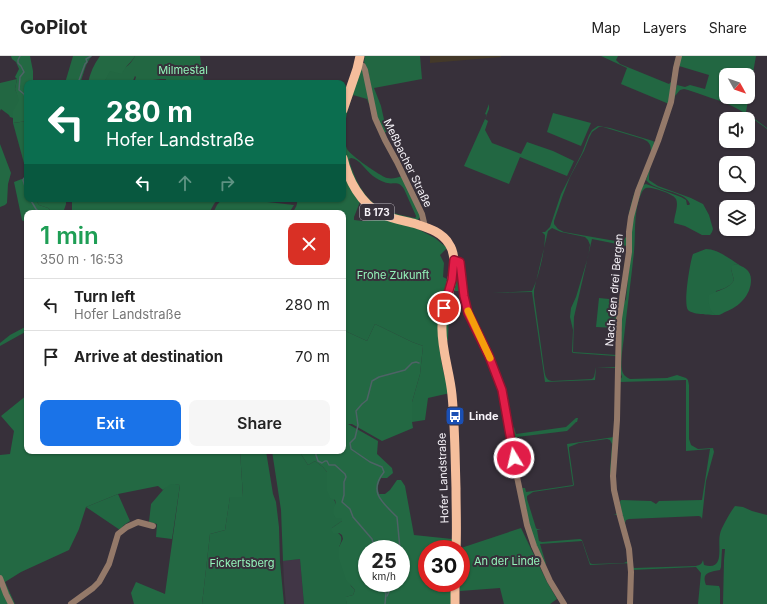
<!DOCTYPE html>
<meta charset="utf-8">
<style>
body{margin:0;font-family:Inter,sans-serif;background:#f6f6f6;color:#222;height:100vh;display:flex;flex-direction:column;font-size:15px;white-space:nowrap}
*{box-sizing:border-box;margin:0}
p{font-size:13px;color:#767676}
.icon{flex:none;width:22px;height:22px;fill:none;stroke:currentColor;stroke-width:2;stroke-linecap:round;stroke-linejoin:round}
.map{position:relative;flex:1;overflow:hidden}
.details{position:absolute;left:24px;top:154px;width:322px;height:244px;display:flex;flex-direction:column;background:#fff;border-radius:8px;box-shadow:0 1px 3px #0004}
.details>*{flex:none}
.top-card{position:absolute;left:24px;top:24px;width:322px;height:122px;border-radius:8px;box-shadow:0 1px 3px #0004;background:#0b6e4f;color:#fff;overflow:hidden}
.needle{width:26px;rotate:130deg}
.tools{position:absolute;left:719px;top:12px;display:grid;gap:8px}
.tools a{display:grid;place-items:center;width:36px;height:36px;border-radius:8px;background:#fff;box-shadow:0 1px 3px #0004;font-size:20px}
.speed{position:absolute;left:358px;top:484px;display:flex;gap:8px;font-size:20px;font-weight:700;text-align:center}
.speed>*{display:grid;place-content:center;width:52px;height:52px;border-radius:50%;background:#fff;box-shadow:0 1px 3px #0004;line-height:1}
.speed small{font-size:10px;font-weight:400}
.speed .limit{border:6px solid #d22;background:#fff;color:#111}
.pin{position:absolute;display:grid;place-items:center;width:34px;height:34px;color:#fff;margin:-17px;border:2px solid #fff;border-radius:50%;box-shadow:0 1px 4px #0007}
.me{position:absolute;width:44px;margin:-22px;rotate:351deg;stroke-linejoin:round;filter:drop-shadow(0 0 3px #0008)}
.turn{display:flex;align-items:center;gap:14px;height:84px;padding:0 16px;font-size:18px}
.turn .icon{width:52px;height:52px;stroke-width:2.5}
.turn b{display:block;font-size:28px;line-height:34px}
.lanes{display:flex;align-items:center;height:38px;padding:0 16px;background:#0003;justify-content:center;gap:20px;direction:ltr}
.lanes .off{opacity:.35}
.round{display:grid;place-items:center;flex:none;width:42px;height:42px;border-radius:8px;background:#f6f6f6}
.headline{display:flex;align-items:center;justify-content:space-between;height:68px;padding:0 16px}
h1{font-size:24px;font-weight:600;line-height:30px;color:#1e9e55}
.cta{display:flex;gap:8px;margin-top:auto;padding:8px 16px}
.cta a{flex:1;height:46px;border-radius:8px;background:#1a73e8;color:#fff;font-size:16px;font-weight:600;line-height:46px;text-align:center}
.cta a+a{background:#f6f6f6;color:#222}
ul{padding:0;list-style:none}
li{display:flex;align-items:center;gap:12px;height:52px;padding:0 16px;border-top:1px solid #e0e0e0}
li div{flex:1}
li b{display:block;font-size:15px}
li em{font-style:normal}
header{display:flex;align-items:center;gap:24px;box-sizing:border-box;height:56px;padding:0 20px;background:#fff;border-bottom:1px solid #e0e0e0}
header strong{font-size:19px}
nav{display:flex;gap:22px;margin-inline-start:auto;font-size:14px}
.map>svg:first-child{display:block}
</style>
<header>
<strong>GoPilot</strong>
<nav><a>Map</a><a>Layers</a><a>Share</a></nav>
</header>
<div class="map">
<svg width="767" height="548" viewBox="0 0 767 548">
<rect width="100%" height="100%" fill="#37303a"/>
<polygon fill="#443929" points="430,0 501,0 501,1 430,7"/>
<polygon fill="#413646" points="300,503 304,548 286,548 284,526 283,505"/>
<g fill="#226742" fill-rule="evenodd">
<path d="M73 0H92C85 7 84 18 80 27H65Z"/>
<path d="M135 0H200L204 27H166V23H161L153 24V27H134L136 21 135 20 132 27H104L109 15C123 13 128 13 135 0Z"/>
<polygon points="365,0 420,0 422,23 374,32 381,50 385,68 388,75 384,77 377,62 368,15 364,6"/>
<polygon points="601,0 618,0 616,4 620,8 669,28 671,26 675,4 676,0 669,48 621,28 627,12"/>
<path d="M680 0H756L746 56 748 58 767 72V73C755 64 743 55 730 49 716 43 702 39 688 34L684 33 680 34 675 40 671 54 650 112 649 120V124L658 130 691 142 703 148 709 159 713 173 712 176 710 179H702L685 170 674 167C674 160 679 150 676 143 674 138 651 130 646 132 644 133 643 134 642 136 633 154 636 177 634 196 631 225 627 253 624 281 623 291 620 305 622 314 623 319 626 321 630 323L667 322 677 319 686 322 688 324 689 329V383L691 389 698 393 713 392 714 396 706 425 702 463 701 461 699 460 629 463 626 464 625 467 633 511 634 512 696 510C700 509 702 508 703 504L704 509C726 515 717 490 720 478 721 472 731 455 735 450L743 451 752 455 767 459V548H723L724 504 725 493H722L721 511 720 514C710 516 701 516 706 529L719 530 720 533V548H698L701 517 696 511 632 514 620 446 621 444 651 445 656 448 659 445 702 444 710 393 686 395V324L620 326 619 325 622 321 621 318V276L622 274 621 268 622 251 626 243 630 201 632 196 631 190 632 163 643 129 646 128 681 141 686 144 687 149H689L690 148C685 134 655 136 646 124L677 29 685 31 690 29 705 33 709 19 679 10ZM726 19H748V41H726Z"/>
<path d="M361 13 363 14 370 46 369 48 367 43 353 39C347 53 341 78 347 93 350 99 380 120 387 122 392 123 397 122 402 120L421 160 417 165C403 162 389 159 376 152 367 146 359 132 354 122 352 117 349 111 347 106 335 72 350 44 361 13ZM351 102C360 103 365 114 373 120 376 122 381 125 384 126 393 130 398 123 404 133L416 160V161L415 162C405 160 396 158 387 155 372 150 361 135 355 121 353 115 350 110 349 103Z"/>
<polygon points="17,23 15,33 20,44 14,55 13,62 10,61 9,59 1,53 0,55 0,27"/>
<polygon points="489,48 489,53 485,63 488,65 485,74 492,87 521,98 527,86 553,95 574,105 567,120 520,101 509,128 464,110 485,63 487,59 485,58"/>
<polygon points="553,57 591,67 581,90 547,76"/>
<polygon points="27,65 27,118 13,67"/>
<path d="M598 70 610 72 653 85 654 86 652 98 638 132 627 190 592 183 574 261 573 296 617 299 616 301 615 300 573 297 572 296 573 274 570 261 571 252 576 241 588 201 590 189 588 184 585 181 561 176 552 172 548 175 534 234V240L544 312C545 318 545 324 552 325L592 323 594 321 596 311H616L617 312 596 311 595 324 545 326 532 236 492 237 532 235C539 221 545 194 545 179L542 176H545L550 171 561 138 582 97 589 79 592 74ZM599 71H603L643 83C650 86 651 89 651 97 643 117 633 136 629 157 628 166 630 182 621 186L564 176 558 173 554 168V165L563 139 570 121 584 95 589 82 592 76Z"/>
<path d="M343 114 360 146 354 161V164L363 165 385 163 414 171 435 182 447 192 440 199 444 207 443 221 447 223C444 242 438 265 439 285 440 303 444 321 450 337L428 342 425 364 412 366V346L420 318 423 290 412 286 375 268 367 285 343 274V157H292C295 153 298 149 297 143H343Z"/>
<polygon points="35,143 66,143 66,148 63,157 53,157 48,152 39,149"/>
<polygon points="72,143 218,143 214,148 209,157 72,157"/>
<polygon points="222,143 242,143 294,149 289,157 213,157 217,149"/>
<path d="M706 193C718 193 731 204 741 210L735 208 731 213 734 224C730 231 723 233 716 235L715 257 719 259C713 259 693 259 688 254 683 248 690 206 693 198Z"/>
<polygon points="457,210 461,235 454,235 449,253 448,284 445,286 444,279"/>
<polygon points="599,242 619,244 617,272 596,271"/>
<polygon points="27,270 27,275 0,290 0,287 10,279"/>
<polygon points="576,362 578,362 577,366 576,366 567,375 517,381 518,388 516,388 513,372 514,371 516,378 566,371"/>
<path d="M614 381 611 421 614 441 620 463C618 459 617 458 613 459L616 458 617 456 611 425 610 415 612 388 610 384 607 383 579 387 569 391V393L574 429 573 430 533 436 527 440V443L536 472 537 473H541L537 474 539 485 542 486 580 483 582 484 590 507 592 508 624 507 628 505V500L621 466C629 489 630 512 629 535V520H628L629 507 590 509 582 485 540 488 546 508 544 507 530 475 526 462 527 453 524 448 522 434V432H525L526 436 573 429 567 388Z"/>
<polygon points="240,395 266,395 273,438 276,446 279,471 280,506 284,548 202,548 210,478 225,474 230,440 243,441"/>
<path d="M272 395H299L308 409 315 405 323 411 327 416V428L336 448V462H342V465L332 472C341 480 344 479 339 491L351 530 355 534 353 539 346 541 347 548H304L300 503 283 505 281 454Z"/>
<polygon points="170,427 180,429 172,483 156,481 157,468 149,466 151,448 163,434"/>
<polygon points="118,438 130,465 124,469 120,474 86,451"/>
<polygon points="521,472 547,526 557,543 550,548 504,548 500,532 460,535 460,527 461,527 461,492"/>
</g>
<g fill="#236943" fill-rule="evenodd">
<polygon points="11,0 30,0 33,15 33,27 27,27 27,65 13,67 13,55 19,44 15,33 17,23 15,21 19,13 16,6 12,3"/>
<path d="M100 0H135C131 7 124 11 122 18L110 15 104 27H88C90 17 94 8 100 0Z"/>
<polygon points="0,88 11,117 8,128 7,147 5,149 0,151"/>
<polygon points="27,121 27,143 35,143 39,149 48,152 53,157 27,157 27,164 23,165 22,164 14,126"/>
<path d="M735 208C743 210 751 214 751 224 751 239 739 251 725 256 723 257 722 258 719 259 709 259 708 246 709 239 718 234 729 233 734 224L731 213 732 210Z"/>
<path d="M375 268 412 286 423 290 420 318 412 346V366L413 372 382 385 352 368H348L378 385 377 398 392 412 393 417 387 422H381C378 427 377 432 379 438H385L390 434 397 424H401L405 430 414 479 452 483 454 493H427V527H453V548H347L345 541 353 539 355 534 346 524 339 503V491L343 483 342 479 339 477 335 478 333 477 331 474 332 472 342 465V462H336C332 457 332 453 336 448L335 444 330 442 327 435V416L323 411 315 405 308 409 301 398 302 395H343V274L367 285ZM367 493H401V527H367Z"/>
<polygon points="27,339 27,395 240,395 243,441 230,441 225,474 210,478 202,548 134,548 131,537 136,526 165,538 180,429 171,428 163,434 158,430 118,438 86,451 79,473 69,494 21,516 5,526 15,548 0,548 0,399 10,398 14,375 1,360"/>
</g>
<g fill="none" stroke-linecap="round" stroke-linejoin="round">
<g stroke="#4e6366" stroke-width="1.5">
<polyline points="20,0 18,4 18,7 21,10 24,16 20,21 19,34 24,38 27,46"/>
<polyline points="78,27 85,8 87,6 86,3 91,0"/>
<polyline points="27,122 24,122 23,124 27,137"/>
<polyline points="30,143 36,153 40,157"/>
<polyline points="316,395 316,399 318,405 322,407 325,405 327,405 329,409 335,409 345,418 346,421 344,426 344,439 342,446 350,453 353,461 372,483 374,490 373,493"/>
<path d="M400 493 397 461C382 446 368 436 384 416L382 411 370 406 351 393 350 387 355 382 358 369 356 355 362 348 367 344 372 325 379 321 405 314 412 307 416 306 419 307"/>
<polyline points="401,497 406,508 404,522 403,525 401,526"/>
<polyline points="377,527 375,531 376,532 379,531 386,537 385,548"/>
<polyline points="387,540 392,529 397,527"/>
</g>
<g stroke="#947969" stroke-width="6">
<polyline points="359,8 363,10 365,14 375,62 385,84 397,106 422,158 425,171"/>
<polyline points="454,204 460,206 464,240 468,257 489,300 502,334 516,416 527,469 534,490 550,525 564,548"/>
<polyline points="0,522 6,538 11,548"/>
<polyline points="71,548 93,532 99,526 109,508 118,478 127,471 138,466 153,470"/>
<polyline points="630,548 631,516 629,493 620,460 614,434 613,420 617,364 619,263 629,196 629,176 631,161 638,135 658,85 671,46 676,12 679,0"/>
</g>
<g stroke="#f5be9c" stroke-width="9">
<polyline points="343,54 357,13 360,0"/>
<path d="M343 102C348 124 361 148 381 158 392 163 405 165 416 168 428 172 442 176 449 188 463 208 443 246 442 270 441 293 450 316 452 339 455 370 455 401 456 432 456 453 457 473 456 493"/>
<polyline points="455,548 455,527"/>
</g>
</g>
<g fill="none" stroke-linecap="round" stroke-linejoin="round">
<defs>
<polyline id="route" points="444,252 452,224 454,204 460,206 464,240 468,257 489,300 502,334 514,402"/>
</defs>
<use href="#route" stroke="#92132f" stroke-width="10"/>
<use href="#route" stroke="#e11d48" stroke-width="7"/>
<polyline stroke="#f59e0b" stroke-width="7" points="468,255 490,302"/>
</g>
<defs>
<symbol id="bus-square" viewBox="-11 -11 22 22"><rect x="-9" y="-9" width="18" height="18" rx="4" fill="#1a4fb4" stroke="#37303a"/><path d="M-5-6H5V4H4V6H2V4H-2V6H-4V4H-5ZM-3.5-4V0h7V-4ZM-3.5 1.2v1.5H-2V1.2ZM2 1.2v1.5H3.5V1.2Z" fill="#fff"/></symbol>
</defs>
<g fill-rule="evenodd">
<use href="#bus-square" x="444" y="349" width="22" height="22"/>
</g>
<g text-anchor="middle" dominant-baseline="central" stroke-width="4" stroke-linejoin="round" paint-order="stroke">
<rect fill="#37303a" stroke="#bdb8c0" stroke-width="1" x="360" y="148" width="34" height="16" rx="3"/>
<g font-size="10" font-weight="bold" fill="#f7f3f9">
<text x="377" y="156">B 173</text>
</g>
<g font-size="11" fill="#93f3b9" stroke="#37303a">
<text x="183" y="14">Milmestal</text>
<text x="393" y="219">Frohe Zukunft</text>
<text x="507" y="505">An der Linde</text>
<text x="242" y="507">Fickertsberg</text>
</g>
<g font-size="11" fill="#f7f3f9" stroke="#37303a">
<text transform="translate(408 107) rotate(64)">Meßbacher Straße</text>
<text transform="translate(614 234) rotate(-85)">Nach den drei Bergen</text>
<text transform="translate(443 422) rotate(-92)">Hofer Landstraße</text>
</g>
<g font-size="11" font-weight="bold" fill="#f7f3f9" stroke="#37303a" text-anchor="start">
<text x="469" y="360">Linde</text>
</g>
</g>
</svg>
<div class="tools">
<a><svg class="needle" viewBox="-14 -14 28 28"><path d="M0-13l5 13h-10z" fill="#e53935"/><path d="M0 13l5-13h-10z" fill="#767676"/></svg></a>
<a><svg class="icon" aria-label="sound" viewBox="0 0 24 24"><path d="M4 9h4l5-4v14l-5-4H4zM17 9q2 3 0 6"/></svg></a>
<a><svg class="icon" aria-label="search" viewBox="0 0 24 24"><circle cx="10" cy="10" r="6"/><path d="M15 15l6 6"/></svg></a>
<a><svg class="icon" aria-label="layers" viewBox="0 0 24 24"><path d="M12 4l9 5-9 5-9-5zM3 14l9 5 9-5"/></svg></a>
</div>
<div class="speed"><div>25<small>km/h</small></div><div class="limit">30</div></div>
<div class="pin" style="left:444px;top:252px;background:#d93025"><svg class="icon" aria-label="arrive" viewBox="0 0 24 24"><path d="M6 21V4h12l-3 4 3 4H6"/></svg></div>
<svg class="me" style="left:514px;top:402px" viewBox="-20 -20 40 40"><circle r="17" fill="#e11d48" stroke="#fff" stroke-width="3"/><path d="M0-11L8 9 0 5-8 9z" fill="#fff"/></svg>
<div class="top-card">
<div class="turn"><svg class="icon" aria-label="left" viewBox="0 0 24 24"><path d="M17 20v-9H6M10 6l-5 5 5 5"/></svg><div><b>280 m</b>Hofer Landstraße</div></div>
<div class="lanes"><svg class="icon" aria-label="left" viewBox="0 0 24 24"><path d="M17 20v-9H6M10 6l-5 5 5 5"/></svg><svg class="icon off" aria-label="ahead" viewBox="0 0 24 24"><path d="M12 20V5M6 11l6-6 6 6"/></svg><svg class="icon off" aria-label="right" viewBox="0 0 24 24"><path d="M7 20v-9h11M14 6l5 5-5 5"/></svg></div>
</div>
<section class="details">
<div class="headline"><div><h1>1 min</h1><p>350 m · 16:53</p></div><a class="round" style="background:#d93025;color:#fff"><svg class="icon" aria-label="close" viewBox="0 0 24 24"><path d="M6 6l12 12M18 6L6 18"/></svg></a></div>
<ul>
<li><svg class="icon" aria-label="left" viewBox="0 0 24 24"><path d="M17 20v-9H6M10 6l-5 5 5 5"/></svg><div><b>Turn left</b><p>Hofer Landstraße</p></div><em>280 m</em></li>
<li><svg class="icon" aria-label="arrive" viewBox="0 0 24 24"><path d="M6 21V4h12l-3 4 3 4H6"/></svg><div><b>Arrive at destination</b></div><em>70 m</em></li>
</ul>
<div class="cta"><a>Exit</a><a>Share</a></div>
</section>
</div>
